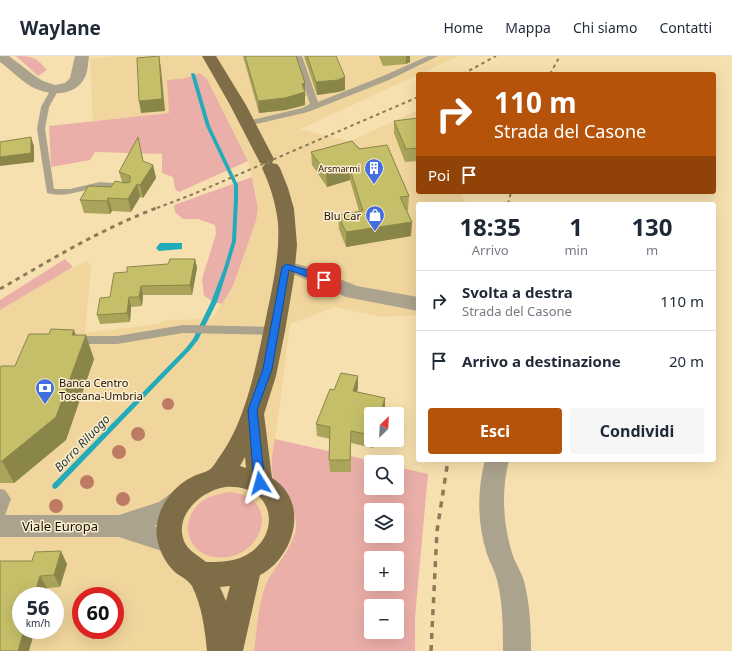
<!DOCTYPE html>
<html lang="it">
<meta charset="utf-8">
<style>
body{margin:0;font-family:"Noto Sans",sans-serif;background:#f6f6f7;color:#1f2937;height:100vh;display:flex;flex-direction:column;font-size:15px;white-space:nowrap}
*{box-sizing:border-box;margin:0}
p{font-size:13px;color:#747a83}
.icon{flex:none;width:22px;height:22px;fill:none;stroke:currentColor;stroke-width:2;stroke-linecap:round;stroke-linejoin:round}
.map{position:relative;flex:1;overflow:hidden}
.side{position:absolute;left:416px;top:146px;width:300px;height:260px;display:flex;flex-direction:column;background:#fff;border-radius:4px;box-shadow:0 4px 16px #0002}
.side>*{flex:none}
.top-card{position:absolute;left:416px;top:16px;width:300px;height:122px;border-radius:4px;box-shadow:0 4px 16px #0002;background:#b45309;color:#fff;overflow:hidden}
.needle{width:26px;rotate:24deg}
.fabs{position:absolute;left:364px;top:351px;display:grid;gap:8px}
.fabs a{display:grid;place-items:center;width:40px;height:40px;border-radius:4px;background:#fff;box-shadow:0 4px 16px #0002;font-size:20px}
.speed{position:absolute;left:12px;top:531px;display:flex;gap:8px;font-size:20px;font-weight:700;text-align:center}
.speed>*{display:grid;place-content:center;width:52px;height:52px;border-radius:50%;background:#fff;box-shadow:0 4px 16px #0002;line-height:1}
.speed small{font-size:10px;font-weight:400}
.speed .limit{border:6px solid #d22;background:#fff;color:#111}
.pin{position:absolute;display:grid;place-items:center;width:34px;height:34px;color:#fff;margin:-17px;border-radius:8px;box-shadow:0 2px 6px #0006}
.me{position:absolute;width:44px;margin:-22px;rotate:352deg;stroke-linejoin:round;filter:drop-shadow(0 0 3px #0008)}
.turn{display:flex;align-items:center;gap:14px;height:84px;padding:0 12px;font-size:18px}
.turn .icon{width:52px;height:52px;stroke-width:2.5}
.turn b{display:block;font-size:28px;line-height:34px}
.then{display:flex;align-items:center;height:38px;padding:0 12px;background:#0003;gap:8px;font-size:15px}
.eta{display:flex;justify-content:space-evenly;align-items:center;height:68px;text-align:center}
.eta b{font-size:24px;font-weight:700;line-height:28px}
.button{display:flex;gap:8px;margin-top:auto;padding:8px 12px}
.button a{flex:1;height:46px;border-radius:4px;background:#b45309;color:#fff;font-size:16px;font-weight:700;line-height:46px;text-align:center}
.button a+a{background:#f6f6f7;color:#1f2937}
ul{padding:0;list-style:none}
li{display:flex;align-items:center;gap:12px;height:60px;padding:0 12px;border-top:1px solid #e0e1e3}
li div{flex:1}
li b{display:block;font-size:15px}
li em{font-style:normal}
header{display:flex;align-items:center;gap:24px;box-sizing:border-box;height:56px;padding:0 20px;background:#fff;border-bottom:1px solid #e0e1e3}
header strong{font-size:19px}
nav{display:flex;gap:22px;margin-inline-start:auto;font-size:14px}
.map>svg:first-child{display:block}
</style>
<header>
<strong>Waylane</strong>
<nav><a>Home</a><a>Mappa</a><a>Chi siamo</a><a>Contatti</a></nav>
</header>
<div class="map">
<svg width="732" height="595" viewBox="0 0 732 595">
<rect width="100%" height="100%" fill="#f7e0af"/>
<path fill="#f0d59d" fill-rule="evenodd" d="M113 0H459L300 73 350 85 418 54V136H460L466 148H418V259L381 261 335 251 290 268 273 401 292 450 296 469 292 488 282 500 267 527 257 570 254 595H0V254L49 225 86 205 91 211 85 277 158 268 166 264 212 263 233 230 256 165 258 152 256 136 248 105 207 23 200 17 186 22 167 24 169 57 93 65 90 3ZM21 540H55V574H21ZM81 540H115V574H81Z"/>
<g fill="#ebafa9" fill-rule="evenodd">
<path d="M16 0C32 0 36 1 47 14L38 20Z"/>
<polygon points="200,17 207,23 248,105 179,136 175,133 173,121 162,117 162,98 95,96 90,104 51,111 49,70 169,57 167,24 186,22"/>
<polygon points="252,121 258,152 256,165 233,230 222,248 214,246 204,240 202,223 216,178 215,169 198,163 183,163 175,156 174,149"/>
<polygon points="65,203 73,211 0,254 0,244"/>
<path d="M275 383 377 406H371V432H397V411L428 418 415 561V595H254C257 573 258 547 267 526 276 508 296 488 296 469 296 449 279 438 273 420 270 409 273 394 275 383ZM371 454H397V480H371ZM371 502H397V528H371ZM371 550H397V576H371Z"/>
<path d="M229 436C286 441 261 508 215 501 186 497 179 464 201 446 209 440 219 438 229 436Z"/>
</g>
<polygon fill="#24abb9" points="160,187 182,187 182,193 159,195 156,192"/>
<g fill="none" stroke-linecap="round" stroke-linejoin="round">
<polygon fill="#24abb9" fill-rule="evenodd" points="192,17 195,18 210,70 238,129 238,143 236,185 228,212 217,246 198,284 190,294 57,432 55,433 53,432 52,430 53,428 186,292 193,283 211,246 224,212 232,185 234,143 234,129 206,70 191,18"/>
<g fill="#aca38e" fill-rule="evenodd">
<polygon points="294,0 302,0 318,46 383,20 428,0 438,0 389,24 308,56 247,70 244,70 244,66 302,52 310,48"/>
<path d="M52 31H58L59 33 49 51 45 73 54 133H70L100 126 113 127 129 133 130 135 129 137C121 139 111 132 102 132 83 131 70 143 47 137L37 73 41 51Z"/>
<polygon points="183,269 275,271 279,272 280,275 279,278 275,279 183,277 117,288 73,288 69,287 68,284 69,281 73,280 117,280"/>
<polygon points="0,433 5,434 11,443 5,459 0,461"/>
</g>
<g fill="#aca38e" fill-rule="evenodd">
<path d="M0 0H9L35 20 43 25 55 29 65 27 70 22 75 0H89C88 7 88 15 85 21 76 41 49 40 32 31 20 24 11 14 0 6Z"/>
<polygon points="286,205 312,212 357,230 418,241 418,255 346,241 298,220 279,215 277,211 279,207"/>
<path d="M485 404H509C501 435 503 467 512 497 515 507 521 515 524 525 530 548 531 572 531 595H503C503 572 503 547 497 524 495 515 490 507 487 498 477 468 477 434 485 404Z"/>
<path d="M184 431 193 434 196 441C188 458 171 464 154 470L180 479 184 487 180 495 171 498 119 481H0V459H119L159 446 175 434Z"/>
</g>
<g fill="#7f6d47" fill-rule="evenodd">
<polygon points="202,0 216,0 246,49 274,103 272,107 266,108 260,107 258,103 230,49"/>
<path d="M271 107 277 108 280 112 288 132 294 153 297 189 294 222 285 275 276 320 264 358 272 422C310 445 295 501 260 519L243 595H207C205 574 202 550 192 530 188 524 182 521 176 517 163 506 154 485 157 468 160 448 174 430 192 421 197 418 204 417 209 414 213 412 217 404 220 400 247 364 258 301 267 257 273 228 280 198 278 167 276 148 270 129 262 112L265 108ZM245 401 246 412 240 410ZM225 431C278 427 283 485 240 502 229 506 217 506 206 506 199 500 188 495 184 485 174 459 201 435 225 431ZM230 530 226 545 220 531Z"/>
</g>
<g stroke="#8b7b5a" stroke-width="2" stroke-dasharray="3.5 3.5" stroke-linecap="butt">
<polyline points="463,18 496,0"/>
<polyline points="550,18 560,0"/>
<polyline points="508,148 511,136"/>
<polyline points="157,152 191,139 418,41"/>
</g>
<path stroke="#8b7b5a" stroke-width="3" stroke-dasharray="4.5 4.5" stroke-linecap="butt" d="M0 233C52 203 103 172 159 151"/>
<polyline stroke="#8b7b5a" stroke-width="3.5" stroke-dasharray="6 6" stroke-linecap="butt" points="431,595 437,475 448,404"/>
</g>
<g fill="#be7b64">
<circle cx="168" cy="348" r="6"/>
<circle cx="138" cy="378" r="7"/>
<circle cx="119" cy="396" r="7"/>
<circle cx="87" cy="426" r="7"/>
<circle cx="123" cy="443" r="7"/>
<circle cx="56" cy="450" r="7"/>
</g>
<g fill="#a9a45a">
<polygon points="243,0 296,0 306,40 305,40 305,49 286,54 259,57"/>
<polygon points="304,0 336,0 345,34 338,36 317,39"/>
<polygon points="379,0 410,0 410,6 406,8 383,10"/>
<polygon points="418,62 418,105 405,106 394,77 394,65"/>
<polygon points="352,85 409,140 408,154 407,155 411,180 346,191 339,173 338,159 359,155 350,124 327,131 312,109 311,96"/>
<polygon points="143,105 153,109 156,122 143,142 140,141 131,156 112,155 110,158 84,157 80,144 111,131 122,126 119,116"/>
<polygon points="195,203 197,212 192,239 143,239 142,250 131,251 130,266 100,268 97,259 110,241 127,216"/>
<polygon points="76,279 94,303 66,384 14,427 0,427 0,311 15,310"/>
<polygon points="358,332 357,336 385,354 384,358 371,358 371,384 376,384 373,392 351,387 351,416 330,416 329,404 330,383 317,380 316,368 334,334"/>
<polygon points="0,505 67,508 60,531 47,532 45,540 21,540"/>
</g>
<g fill="#8a864a">
<polygon points="159,0 161,12 165,55 141,57 139,45"/>
<polygon points="406,0 410,0 410,6 406,8"/>
<polygon points="345,21 345,34 338,36 317,39 316,26"/>
<polygon points="305,27 305,49 286,54 259,57 258,45 302,28"/>
<polygon points="31,81 34,90 34,106 0,110 0,101"/>
<polygon points="153,109 156,122 143,142 140,129"/>
<polygon points="349,110 350,124 327,131 326,117"/>
<polygon points="137,128 140,141 131,156 128,143"/>
<polygon points="108,142 112,155 110,158 107,145"/>
<polygon points="412,166 411,180 346,191 346,176"/>
<polygon points="195,203 197,212 192,239 190,229"/>
<polygon points="141,230 143,239 142,250 139,241"/>
<polygon points="129,241 131,251 130,266 127,257"/>
<polygon points="74,274 81,293 86,279 94,303 66,384 14,427 2,405 72,279"/>
<polygon points="358,320 358,332 353,348 353,335"/>
<polygon points="385,342 385,354 384,358 380,358"/>
<polygon points="373,384 376,384 373,392"/>
<polygon points="61,495 67,508 60,531 54,519"/>
<polygon points="40,520 47,532 45,540 34,540"/>
<polygon points="24,574 35,574 29,595 18,595"/>
</g>
<g fill="#c5bf69" stroke="#8a864a">
<polygon points="159,0 162,43 139,45 137,2"/>
<polygon points="245,0 296,0 305,27 302,28 305,36 285,42 258,45"/>
<polygon points="307,0 336,0 345,21 338,24 316,26"/>
<polygon points="418,62 418,92 406,93 394,65"/>
<polygon points="31,81 31,97 0,101 0,86"/>
<polygon points="138,81 143,105 153,109 140,129 137,128 128,143 108,142 107,145 80,144 88,130 111,131 115,125 125,127 130,126 130,120 119,116"/>
<polygon points="352,85 359,93 387,89 409,140 400,141 412,166 346,176 338,159 363,155 349,110 326,117 311,96"/>
<polygon points="170,203 195,203 190,229 141,230 139,241 129,241 127,257 97,259 100,242 110,241 114,217 127,216 127,211 168,208"/>
<polygon points="51,273 74,274 72,279 86,279 56,361 2,405 0,405 0,311 2,310 15,310 29,278 49,278"/>
<polygon points="341,317 358,320 353,335 385,342 380,358 371,358 371,379 351,375 350,404 329,404 330,371 316,368 330,333 334,334"/>
<polygon points="61,495 54,519 40,520 34,540 21,540 21,574 24,574 18,595 0,595 0,505 32,505 35,496"/>
</g>
<polygon fill="#1a73e8" stroke="#114b97" points="286,208 308,214 328,224 324,227 289,214 272,313 257,354 265,427 263,430 260,431 256,430 254,427 248,354 263,313 266,296 282,211"/>
<defs>
<symbol id="building-pin" viewBox="-11 -11 22 30"><path d="M0 17L-7.5 6A9.5 9.5 0 1 1 7.5 6Z" fill="#436ee0" stroke="#fceed1"/><path d="M-4-6H4V6H1V3H-1V6H-4ZM-2.5-4.3h1.7v1.8h-1.7ZM.8-4.3h1.7v1.8H.8ZM-2.5-1h1.7V.8h-1.7ZM.8-1h1.7V.8H.8Z" fill="#fff"/></symbol>
<symbol id="shop-pin" viewBox="-11 -11 22 30"><path d="M0 17L-7.5 6A9.5 9.5 0 1 1 7.5 6Z" fill="#436ee0" stroke="#fceed1"/><path d="M-5-2.5h2.3a2.7 3.5 0 0 1 5.4 0H5L5.5 6h-11ZM-1.5-2.5h3a1.5 2.3 0 0 0-3 0Z" fill="#fff"/></symbol>
<symbol id="bank-pin" viewBox="-11 -11 22 30"><path d="M0 17L-7.5 6A9.5 9.5 0 1 1 7.5 6Z" fill="#436ee0" stroke="#fceed1"/><path d="M-6-4H6V4H-6ZM0-2.3a2.3 2.3 0 1 0 0 4.6a2.3 2.3 0 1 0 0-4.6Z" fill="#fff"/></symbol>
</defs>
<g fill-rule="evenodd">
<use href="#building-pin" x="363" y="101" width="22" height="30"/>
<use href="#shop-pin" x="364" y="148" width="22" height="30"/>
<use href="#bank-pin" x="34" y="321" width="22" height="30"/>
</g>
<g text-anchor="middle" dominant-baseline="central" stroke-width="3" stroke-linejoin="round" paint-order="stroke">
<g font-size="9" fill="#1a1202" stroke="#fceed1" text-anchor="end">
<text x="360" y="112">Arsmarmi</text>
</g>
<g font-size="11" fill="#1a1202" stroke="#fceed1" text-anchor="end">
<text x="361" y="159">Blu Car</text>
<text x="59" y="326" text-anchor="start">Banca Centro<tspan x="59" dy="13">Toscana-Umbria</tspan></text>
</g>
<g font-size="12" font-style="italic" fill="#1e3437" stroke="#fceed1">
<text transform="translate(82 387) rotate(-46)">Borro Riluogo</text>
</g>
<g font-size="13" fill="#1a1202" stroke="#fceed1">
<text x="60" y="470">Viale Europa</text>
</g>
</g>
</svg>
<div class="fabs">
<a><svg class="needle" viewBox="-14 -14 28 28"><path d="M0-13l5 13h-10z" fill="#e53935"/><path d="M0 13l5-13h-10z" fill="#747a83"/></svg></a>
<a><svg class="icon" aria-label="search" viewBox="0 0 24 24"><circle cx="10" cy="10" r="6"/><path d="M15 15l6 6"/></svg></a>
<a><svg class="icon" aria-label="layers" viewBox="0 0 24 24"><path d="M12 4l9 5-9 5-9-5zM3 14l9 5 9-5"/></svg></a>
<a>+</a>
<a>−</a>
</div>
<div class="speed"><div>56<small>km/h</small></div><div class="limit">60</div></div>
<div class="pin" style="left:324px;top:224px;background:#d93025"><svg class="icon" aria-label="arrive" viewBox="0 0 24 24"><path d="M6 21V4h12l-3 4 3 4H6"/></svg></div>
<svg class="me" style="left:260px;top:427px" viewBox="-20 -20 40 40"><path d="M0-17L14 15 0 8-14 15z" fill="#1a73e8" stroke="#fff" stroke-width="4"/></svg>
<div class="top-card">
<div class="turn"><svg class="icon" aria-label="right" viewBox="0 0 24 24"><path d="M7 20v-9h11M14 6l5 5-5 5"/></svg><div><b>110 m</b>Strada del Casone</div></div>
<div class="then">Poi<svg class="icon" aria-label="arrive" viewBox="0 0 24 24"><path d="M6 21V4h12l-3 4 3 4H6"/></svg></div>
</div>
<section class="side">
<div class="eta">
<div><b>18:35</b><p>Arrivo</p></div>
<div><b>1</b><p>min</p></div>
<div><b>130</b><p>m</p></div>
</div>
<ul>
<li><svg class="icon" aria-label="right" viewBox="0 0 24 24"><path d="M7 20v-9h11M14 6l5 5-5 5"/></svg><div><b>Svolta a destra</b><p>Strada del Casone</p></div><em>110 m</em></li>
<li><svg class="icon" aria-label="arrive" viewBox="0 0 24 24"><path d="M6 21V4h12l-3 4 3 4H6"/></svg><div><b>Arrivo a destinazione</b></div><em>20 m</em></li>
</ul>
<div class="button"><a>Esci</a><a>Condividi</a></div>
</section>
</div>
